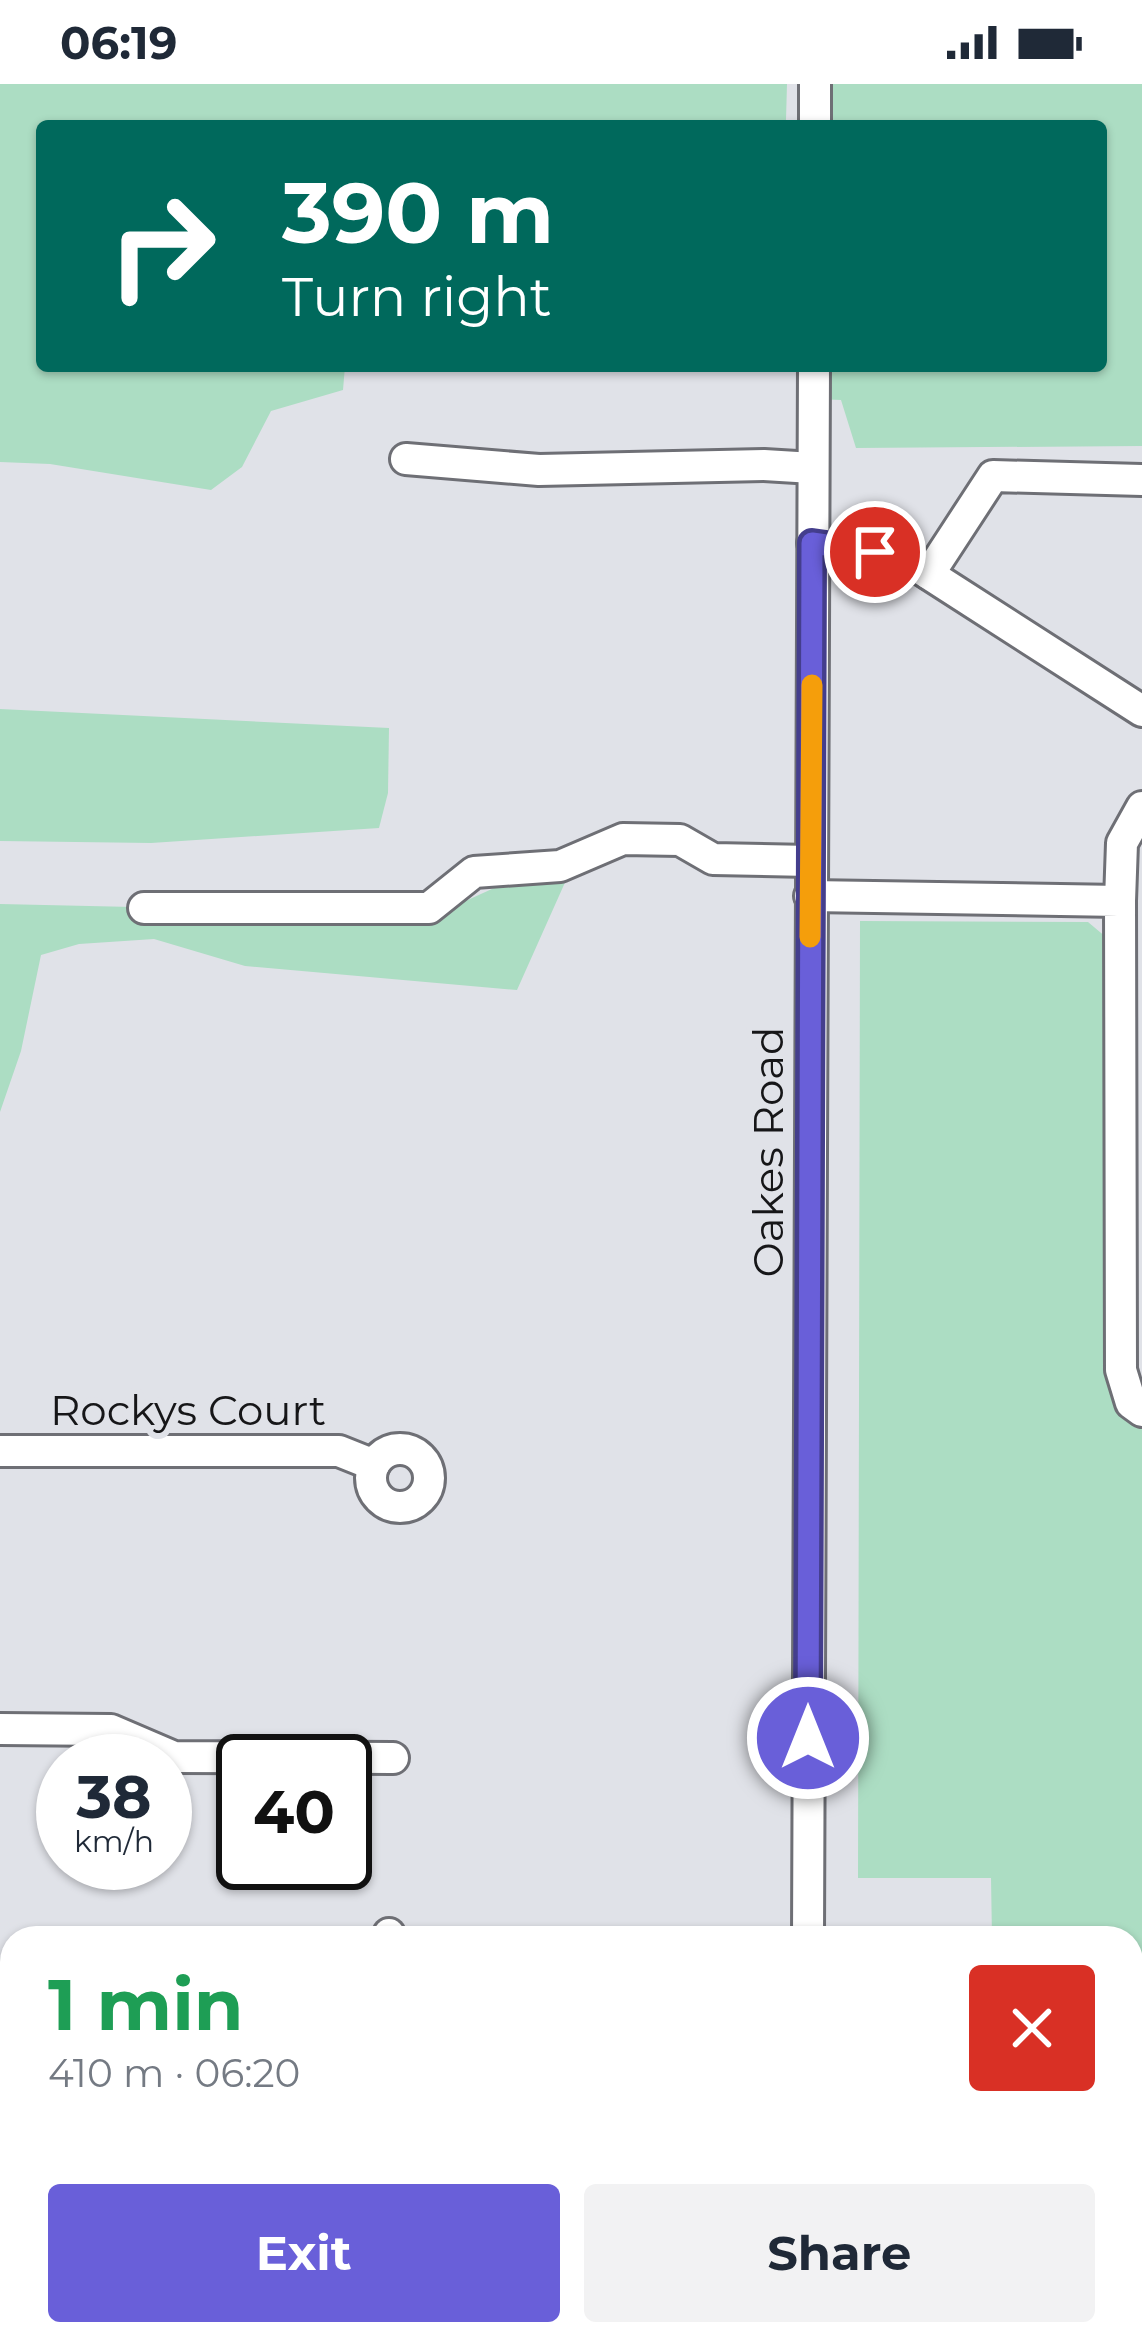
<!DOCTYPE html>
<meta charset="utf-8">
<style>
body{margin:0;font-family:Montserrat,sans-serif;background:#f2f2f3;color:#1f2937;height:100vh;display:flex;flex-direction:column;font-size:45px;white-space:nowrap}
*{box-sizing:border-box;margin:0}
p{font-size:39px;color:#747a83}
.icon{flex:none;width:66px;height:66px;fill:none;stroke:currentColor;stroke-width:2;stroke-linecap:round;stroke-linejoin:round}
.map{position:relative;flex:1;overflow:hidden}
.panel{position:absolute;left:0px;top:1842px;width:1143px;height:420px;display:flex;flex-direction:column;background:#fff;border-radius:36px 36px 0 0;box-shadow:0 3px 9px #0004}
.panel>*{flex:none}
.guide{position:absolute;left:36px;top:36px;width:1071px;height:252px;border-radius:12px;box-shadow:0 3px 9px #0004;background:#00695c;color:#fff;overflow:hidden}
.speed{position:absolute;left:36px;top:1650px;display:flex;gap:24px;font-size:60px;font-weight:700;text-align:center}
.speed>*{display:grid;place-content:center;width:156px;height:156px;border-radius:50%;background:#fff;box-shadow:0 3px 9px #0004;line-height:1}
.speed small{font-size:30px;font-weight:400}
.speed .limit{border:6px solid #111;border-radius:18px;background:#fff;color:#111}
.pin{position:absolute;display:grid;place-items:center;width:102px;height:102px;color:#fff;margin:-51px;border:6px solid #fff;border-radius:50%;box-shadow:0 3px 12px #0007}
.me{position:absolute;width:132px;margin:-66px;rotate:0deg;stroke-linejoin:round;filter:drop-shadow(0 0 9px #0008)}
.turn{display:flex;align-items:center;gap:42px;height:252px;padding:0 48px;font-size:54px}
.turn .icon{width:156px;height:156px;stroke-width:2.5}
.turn b{display:block;font-size:84px;line-height:102px}
.round{display:grid;place-items:center;flex:none;width:126px;height:126px;border-radius:12px;background:#f2f2f3}
.headline{display:flex;align-items:center;justify-content:space-between;height:204px;padding:0 48px}
h1{font-size:72px;font-weight:700;line-height:90px;color:#1e9e55}
.action{display:flex;gap:24px;margin-top:auto;padding:24px 48px}
.action a{flex:1;height:138px;border-radius:12px;background:#695fd9;color:#fff;font-size:48px;font-weight:700;line-height:138px;text-align:center}
.action a+a{background:#f2f2f3;color:#1f2937}
.status{display:flex;justify-content:space-between;align-items:center;height:84px;padding:0 60px;background:#fff;direction:ltr}
.status svg{height:33px;fill:currentColor}
.map>svg:first-child{display:block}
</style>
<div class="status"><b>06:19</b><svg viewBox="0 0 49 12"><path d="M0 12V9h3v3zM5 12V6h3v6zM10 12V3h3v9zM15 12V0h3v12zM26 1h20v11H26zM47 4h2v5h-2z"/></svg></div>
<div class="map">
<svg width="1142" height="2262" viewBox="0 0 1142 2262">
<rect width="100%" height="100%" fill="#e0e2e8"/>
<g fill="#acddc3">
<polygon points="0,0 787,0 786,36 666,42 42,42 42,282 345,282 343,306 271,327 242,383 211,406 50,380 0,378"/>
<polygon points="819,0 1142,0 1142,362 856,364 841,316 817,315 817,282 1101,282 1101,42 818,42"/>
<polygon points="0,625 389,644 388,709 379,744 151,759 0,757"/>
<polygon points="516,794 567,794 517,906 245,882 154,855 79,860 41,871 21,967 0,1028 0,820 437,830"/>
<polygon points="860,837 1088,838 1107,854 1123,1332 1142,1344 1142,2058 1131,2058 1131,1854 992,1854 991,1794 858,1794"/>
<polygon points="234,2250 379,2250 381,2262 234,2262"/>
</g>
<g fill="none" stroke-linecap="round" stroke-linejoin="round">
<defs>
<g id="minor">
<polyline points="815,42 815,0"/>
<polyline points="406,375 539,386 764,381 813,384"/>
<polyline points="813,459 875,468 910,478 1142,627"/>
<polyline points="929,490 993,392 1142,396"/>
<polyline points="810,812 1120,817 1121,1286 1131,1319 1142,1327"/>
<polyline points="1120,817 1122,759 1142,723"/>
<polyline points="144,824 429,824 474,788 560,782 623,755 680,756 713,775 810,777"/>
<circle cx="400" cy="1394" r="29"/>
<polyline points="0,1367 339,1367 374,1381"/>
<polyline points="0,1645 111,1646 174,1673 393,1674"/>
<polyline points="389,1854 389,1850"/>
<polyline points="808,1854 814,282"/>
<polyline points="0,2199 12,2207"/>
<polyline points="651,2250 651,2262"/>
<polyline points="980,2250 987,2262"/>
<polyline points="213,2262 213,2250"/>
<polyline points="785,2262 790,2250"/>
<polyline points="1082,2262 1087,2250"/>
</g>
<g id="major">
<polyline points="0,2100 12,2099"/>
<polyline points="1131,2101 1142,2101"/>
</g>
</defs>
<use href="#minor" stroke="#6e6f75" stroke-width="36"/>
<use href="#major" stroke="#946a4e" stroke-width="45"/>
<use href="#minor" stroke="#fff" stroke-width="30"/>
<use href="#major" stroke="#e8c1a6" stroke-width="39"/>
</g>
<g fill="none" stroke-linecap="round" stroke-linejoin="round">
<defs>
<polyline id="route" points="808,1654 812,459 875,468"/>
</defs>
<use href="#route" stroke="#443e8d" stroke-width="30"/>
<use href="#route" stroke="#695fd9" stroke-width="21"/>
<polyline stroke="#f59e0b" stroke-width="21" points="810,853 812,601"/>
</g>
<g text-anchor="middle" dominant-baseline="central" stroke-width="12" stroke-linejoin="round" paint-order="stroke">
<g font-size="42" fill="#161618" stroke="#e0e2e8">
<text transform="translate(768 1068) rotate(-90)">Oakes Road</text>
<text x="188" y="1326">Rockys Court</text>
</g>
</g>
</svg>
<div class="speed"><div>38<small>km/h</small></div><div class="limit">40</div></div>
<div class="pin" style="left:875px;top:468px;background:#d93025"><svg class="icon" aria-label="arrive" viewBox="0 0 24 24"><path d="M6 21V4h12l-3 4 3 4H6"/></svg></div>
<svg class="me" style="left:808px;top:1654px" viewBox="-20 -20 40 40"><circle r="17" fill="#695fd9" stroke="#fff" stroke-width="3"/><path d="M0-11L8 9 0 5-8 9z" fill="#fff"/></svg>
<div class="guide">
<div class="turn"><svg class="icon" aria-label="right" viewBox="0 0 24 24"><path d="M7 20v-9h11M14 6l5 5-5 5"/></svg><div><b>390 m</b>Turn right</div></div>
</div>
<section class="panel">
<div class="headline"><div><h1>1 min</h1><p>410 m · 06:20</p></div><a class="round" style="background:#d93025;color:#fff"><svg class="icon" aria-label="close" viewBox="0 0 24 24"><path d="M6 6l12 12M18 6L6 18"/></svg></a></div>
<div class="action"><a>Exit</a><a>Share</a></div>
</section>
</div>
